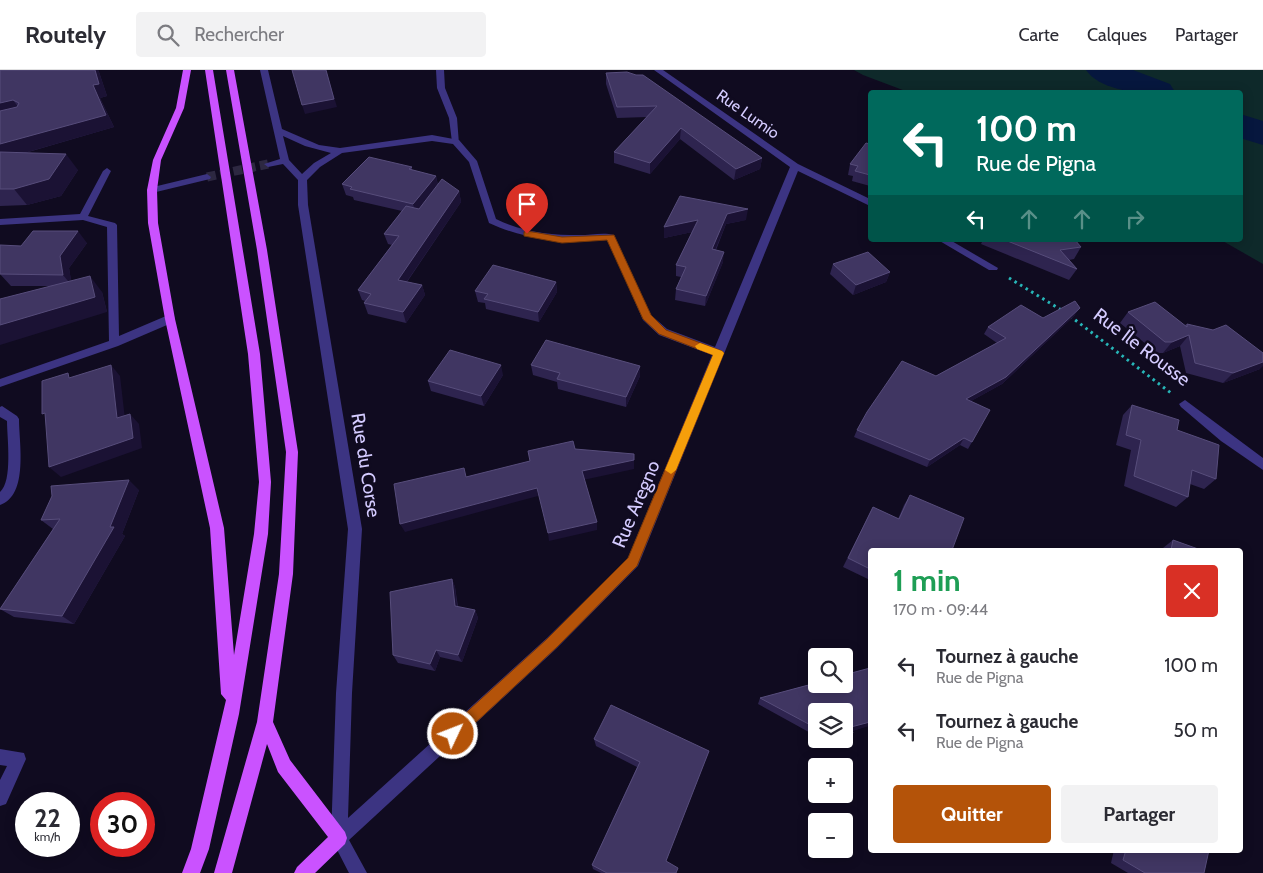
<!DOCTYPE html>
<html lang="fr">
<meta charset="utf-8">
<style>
body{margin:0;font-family:Cabin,sans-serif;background:#f2f2f3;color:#2b2b33;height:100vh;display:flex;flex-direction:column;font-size:19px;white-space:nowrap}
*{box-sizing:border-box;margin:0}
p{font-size:16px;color:#7c7c81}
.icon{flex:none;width:28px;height:28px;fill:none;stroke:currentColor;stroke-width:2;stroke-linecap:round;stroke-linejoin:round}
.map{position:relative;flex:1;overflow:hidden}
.panel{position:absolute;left:868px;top:478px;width:375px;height:305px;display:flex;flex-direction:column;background:#fff;border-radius:5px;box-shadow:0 2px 12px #0003}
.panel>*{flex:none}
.top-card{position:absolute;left:868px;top:20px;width:375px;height:152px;border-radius:5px;box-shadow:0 2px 12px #0003;background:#00695c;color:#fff;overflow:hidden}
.buttons{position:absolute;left:808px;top:578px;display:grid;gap:10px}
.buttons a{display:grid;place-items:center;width:45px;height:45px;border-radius:5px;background:#fff;box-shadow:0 2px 12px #0003;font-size:25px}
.speed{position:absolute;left:15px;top:722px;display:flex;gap:10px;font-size:25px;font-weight:700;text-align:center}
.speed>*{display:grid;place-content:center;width:65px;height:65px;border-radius:50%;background:#fff;box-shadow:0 2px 12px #0003;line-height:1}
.speed small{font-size:12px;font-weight:400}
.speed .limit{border:8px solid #d22;background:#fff;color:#111}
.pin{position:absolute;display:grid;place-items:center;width:42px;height:42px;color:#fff;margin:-51px -21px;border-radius:50% 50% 50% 0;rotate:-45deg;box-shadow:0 0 5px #0007}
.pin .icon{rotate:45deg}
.me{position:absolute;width:55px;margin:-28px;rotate:47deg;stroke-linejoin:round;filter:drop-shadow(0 0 4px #0008)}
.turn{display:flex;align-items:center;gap:18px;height:105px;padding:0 25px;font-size:22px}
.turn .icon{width:65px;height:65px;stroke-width:2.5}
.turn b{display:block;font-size:35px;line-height:42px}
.lanes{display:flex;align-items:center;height:48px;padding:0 25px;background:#0003;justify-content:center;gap:25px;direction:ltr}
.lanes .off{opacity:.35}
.round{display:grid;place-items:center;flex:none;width:52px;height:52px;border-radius:5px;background:#f2f2f3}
.overview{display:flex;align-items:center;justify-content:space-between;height:85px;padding:0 25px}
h1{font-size:30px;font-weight:800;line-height:38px;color:#1e9e55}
.cta{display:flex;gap:10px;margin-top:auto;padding:10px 25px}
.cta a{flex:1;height:58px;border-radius:5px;background:#b45309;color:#fff;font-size:20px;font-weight:800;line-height:58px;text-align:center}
.cta a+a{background:#f2f2f3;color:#2b2b33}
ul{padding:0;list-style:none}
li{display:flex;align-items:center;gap:15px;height:65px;padding:0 25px}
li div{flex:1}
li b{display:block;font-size:19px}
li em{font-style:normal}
header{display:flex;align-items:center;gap:30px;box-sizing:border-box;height:70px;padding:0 25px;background:#fff;border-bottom:1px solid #e1e1e2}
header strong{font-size:24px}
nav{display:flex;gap:28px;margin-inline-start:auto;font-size:18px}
.search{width:350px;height:45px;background:#f2f2f3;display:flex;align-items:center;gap:12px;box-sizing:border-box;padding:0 18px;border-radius:5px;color:#7c7c81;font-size:19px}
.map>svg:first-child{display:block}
</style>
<header>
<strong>Routely</strong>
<div class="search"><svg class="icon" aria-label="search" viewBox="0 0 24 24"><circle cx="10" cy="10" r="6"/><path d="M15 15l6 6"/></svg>Rechercher</div>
<nav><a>Carte</a><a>Calques</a><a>Partager</a></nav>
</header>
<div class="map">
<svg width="1263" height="803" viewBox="0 0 1263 803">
<rect width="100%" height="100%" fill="#100b20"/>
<polygon fill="#0e292a" points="854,0 1263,0 1263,194 1221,170 1240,170 1240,22 908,22 863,5"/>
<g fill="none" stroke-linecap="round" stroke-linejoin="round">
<g fill="#06173e" fill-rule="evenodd">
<path d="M1086 0H1133L1170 14 1175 22C1149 25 1102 23 1086 0Z"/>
<polygon points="1240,44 1263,51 1263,75 1240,68"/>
</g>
<polyline stroke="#2d2841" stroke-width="9" stroke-dasharray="9 4.5" stroke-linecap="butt" points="207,107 268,94"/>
<g stroke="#27b5b7" stroke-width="3" stroke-dasharray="2.5 4" stroke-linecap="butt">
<polyline points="1009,208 1063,241"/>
<polyline points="1070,246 1171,323"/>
</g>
<polygon fill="#3c3482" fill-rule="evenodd" points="436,0 444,0 445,18 457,48 459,74 452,72 449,48 437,18"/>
<g fill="#3c3482" fill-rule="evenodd">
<path d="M260 0H268L282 59 319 75 340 78 432 65 459 70 477 91 496 149C523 162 550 165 579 165 591 165 604 162 614 165L651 245 667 259 715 277 790 97 654 0H663L798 94 870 129V136L798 101 638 496 557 578 349 770 367 803H349L331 768 336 623 348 459 298 135V110L283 94 268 97 264 94 280 89ZM283 66 305 76 331 83 314 93 302 104 289 90ZM432 71 453 74 469 92 489 153C527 171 566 172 608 170L643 250 659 265 712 285 628 488 547 568 348 748 352 623 362 459 308 135 307 110 320 97 342 83Z"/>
<polygon points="107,98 111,101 88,146 115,153 117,155 119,266 166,246 174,246 175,249 174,252 118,276 0,317 0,309 109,271 107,157 83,150 0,155 0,149 80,144 103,101"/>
<polygon points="207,104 211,107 210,109 152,123 147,120 149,118"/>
<polygon points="938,170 950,170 998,198 997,200 989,200"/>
<polygon points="1185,330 1263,388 1263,400 1221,371 1181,337 1179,334"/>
<path d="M2 336 17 346 19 349C19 373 29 425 0 435V422C13 411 7 368 7 351L0 347V337Z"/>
<polygon points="0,679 24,683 26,689 6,734 0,736 0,710 7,696 0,695"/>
</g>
<g fill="#ca52ff" fill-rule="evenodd">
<polygon points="183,0 191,0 184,38 161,90 157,120 158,153 175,249 224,458 234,585 254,464 259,412 248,284 205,0 213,0 260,284 271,412 268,464 239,644 209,779 200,803 182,803 191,779 226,630 221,624 210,458 165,249 148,153 147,120 153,90 176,38"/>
<polygon points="226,0 234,0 267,180 298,382 293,504 273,652 290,690 345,762 347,768 345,774 315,803 294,803 297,797 328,767 278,702 267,674 232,803 214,803 257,652 279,504 286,382 257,180"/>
</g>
</g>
<g fill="#2e244f">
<polygon points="0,0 98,0 99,2 107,26 100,28 114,57 25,83 78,100 61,126 27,135 0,136"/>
<polygon points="606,3 762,88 760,99 734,110 680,69 650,104 614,93 614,82 647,47 617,48 606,14"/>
<polygon points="870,74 870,116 852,111 853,106 848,105 850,94"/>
<polygon points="412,97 412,100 436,106 438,115 459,121 461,132 407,212 422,215 425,225 406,253 368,244 364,233 365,231 362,230 358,220 392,175 388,174 384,164 402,141 354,130 353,127 346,125 342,114"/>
<polygon points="746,150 726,154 716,180 723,192 705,236 675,230 676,219 681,207 676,206 676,195 692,162 664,168 664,157"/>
<polygon points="983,170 1075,170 1081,177 1074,189 1069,190 1077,199 1069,210 981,174"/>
<polygon points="87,173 69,198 71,211 102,222 107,242 52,216 11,216 0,204 21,176"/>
<polygon points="833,194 890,202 886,212 853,225 830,204"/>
<polygon points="556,212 557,222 539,252 486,239 485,233 478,232 475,221"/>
<polygon points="1128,242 1185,255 1187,254 1260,299 1223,313 1186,303 1180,276 1163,283 1157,283 1120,253"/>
<polygon points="1075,245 1002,314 971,331 972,372 968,379 960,375 927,397 854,367 857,360 936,306 997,273 984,264 988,257 1043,248"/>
<polygon points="531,295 640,306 626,337 558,319 557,312 533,305"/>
<polygon points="503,305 484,336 431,321 428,311"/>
<polygon points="1132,335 1177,360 1216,409 1204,419 1190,414 1188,427 1176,437 1124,416 1131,380 1116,375 1123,345"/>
<polygon points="139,420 122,464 125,466 74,554 14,547 0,539 53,459 41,450"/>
<polygon points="910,425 952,480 870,480 870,510 843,497 873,437 898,449 904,435"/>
<polygon points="1173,470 1201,480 1162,480 1163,478"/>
<polygon points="452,509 455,517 458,537 475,540 478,548 462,592 440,587 435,601 398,593 393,585"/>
<polygon points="870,598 870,655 852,661 853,663 848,668 831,674 822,669 844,669 816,641 816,666 758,634 760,628"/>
<polygon points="594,669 709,681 666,791 676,803 601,803 593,799 592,795 637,697 596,676"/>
<polygon points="1114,780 1209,780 1204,803 1128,803 1111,793"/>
</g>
<g fill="#1b1234">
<polygon points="95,0 98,0 99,2 107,26 100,28 114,57 0,90 0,74 93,15"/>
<polygon points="326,0 337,37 305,44 302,35"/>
<polygon points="13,30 22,42 0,47 0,33"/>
<polygon points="681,58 680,69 650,104 650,93"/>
<polygon points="66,84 78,100 61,126 27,135 14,119"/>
<polygon points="762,88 760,99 734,110 736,99"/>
<polygon points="436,106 438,117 416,145 413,134"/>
<polygon points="459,121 461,132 401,220 398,210"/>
<polygon points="748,139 746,150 726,154 711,190 712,179 727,144"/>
<polygon points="698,150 697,161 664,168 664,157"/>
<polygon points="78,161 87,173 69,198 72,216 63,205 60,186"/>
<polygon points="724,182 723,192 705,236 706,226"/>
<polygon points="890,202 886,212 853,225 856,215"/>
<polygon points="90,206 102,222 107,242 0,275 0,255"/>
<polygon points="556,212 557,222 539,252 538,242"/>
<polygon points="422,215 425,225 406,253 403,242"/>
<polygon points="1080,238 1075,245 1002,314 962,336 966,329"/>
<polygon points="1189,265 1180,276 1163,283 1172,272"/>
<polygon points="1263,292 1263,296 1260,299 1223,313 1233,303"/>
<polygon points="111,295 120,306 126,358 117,348"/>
<polygon points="501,295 503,305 484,336 481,326"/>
<polygon points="640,296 640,306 626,337 626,327"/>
<polygon points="130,344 139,354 142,378 61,407 49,397"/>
<polygon points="964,368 960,375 927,397 930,390"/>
<polygon points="634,390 634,399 583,410 582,401"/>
<polygon points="129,410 139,420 122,464 125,466 74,554 62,546 110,457"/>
<polygon points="537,418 538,426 405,462 400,454"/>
<polygon points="597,452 597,460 549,471 548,463"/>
<polygon points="452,509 455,517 458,544 455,536"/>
<polygon points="475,540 478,548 462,592 458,585"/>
<polygon points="436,580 440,587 435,601 430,594"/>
<polygon points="870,652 869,656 846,663 851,657"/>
<polygon points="853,663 848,668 831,674 835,669 844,669 844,666"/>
</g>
<g fill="#403662" stroke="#574d7b">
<polygon points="0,0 95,0 99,14 93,15 106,45 0,74 0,41 17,37 19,33 13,30 0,33"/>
<polygon points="292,0 326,0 334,29 302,35"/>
<polygon points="627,2 636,5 643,5 762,88 736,99 681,58 650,93 614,82 657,36 617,37 606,3"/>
<polygon points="866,73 870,74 870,105 855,101 858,96 850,94"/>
<polygon points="0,82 66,84 49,109 14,119 0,119"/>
<polygon points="369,87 412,97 409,99 436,106 413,134 350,119 352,117 342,114"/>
<polygon points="442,109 459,121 398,210 422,215 403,242 364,233 371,224 358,220 399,166 384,164 406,136 419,139"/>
<polygon points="680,126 748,139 727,144 712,179 724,182 706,226 676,219 686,197 676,195 698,150 664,157"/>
<polygon points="33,161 78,161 60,186 63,205 0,204 0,175 21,176"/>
<polygon points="1005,170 1075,170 1081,177 1060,180 1077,199"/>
<polygon points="868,182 890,202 856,215 833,194"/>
<polygon points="493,195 556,212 538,242 484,229 488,224 475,221"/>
<polygon points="90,206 95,227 0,255 0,229"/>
<polygon points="1075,231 1080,238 1006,307 966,329 990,340 972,372 964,368 930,390 857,360 867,342 902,291 936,306 1006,268 988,257 1021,235 1043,248"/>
<polygon points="1155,232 1187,257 1187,254 1213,260 1226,255 1263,283 1263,292 1233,303 1195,293 1189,265 1172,272 1165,272 1128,242"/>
<polygon points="546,270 640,296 626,327 557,309 560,303 531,295"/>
<polygon points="450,280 501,295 481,326 428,311"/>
<polygon points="111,295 117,348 130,344 133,368 49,397 45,343 42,344 42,311 68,303 69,308"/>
<polygon points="1132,335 1179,350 1177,360 1219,375 1216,409 1192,400 1188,427 1134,406 1141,370 1126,365"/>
<polygon points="573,371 575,379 634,384 634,390 582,401 597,452 548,463 537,418 400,454 394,414 464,398 466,407 530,391 528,381"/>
<polygon points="129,410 110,457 114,457 62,546 0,539 60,449 41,450 52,426 51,416"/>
<polygon points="910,425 964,448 952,480 870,480 870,499 848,488 873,437 899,449"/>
<polygon points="1173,470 1201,480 1171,480"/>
<polygon points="452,509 455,536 475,540 458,585 436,580 430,594 393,585 390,522"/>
<polygon points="870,598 870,652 851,657 853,663 844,666 844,641 816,641 816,658 760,628 816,613 816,614 844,614 844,605"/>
<polygon points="611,635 709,681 666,791 678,798 676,803 607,803 592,795 640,692 594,669"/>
<polygon points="1126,780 1209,780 1204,803 1145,803 1123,790"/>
</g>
<polygon fill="#b45309" stroke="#753606" points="527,161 562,167 614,165 651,245 666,260 722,281 724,283 637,496 557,577 458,669 453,671 448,669 445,664 448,659 547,569 628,488 713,285 659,264 643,249 607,170 562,173 524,166 524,162"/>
<polygon fill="#f59e0b" points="700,273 722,281 724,283 676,400 671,404 665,400 713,285 697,279 695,276"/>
<g text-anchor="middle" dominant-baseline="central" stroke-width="5" stroke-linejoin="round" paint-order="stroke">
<g font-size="16" fill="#d4cbff" stroke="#100b20">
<text transform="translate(748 44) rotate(35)">Rue Lumio</text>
</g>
<g font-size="19" fill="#d4cbff" stroke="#100b20">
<text transform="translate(1142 277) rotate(37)">Rue Île Rousse</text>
<text transform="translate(366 395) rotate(81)">Rue du Corse</text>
<text transform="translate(636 434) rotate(-67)">Rue Aregno</text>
</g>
</g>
</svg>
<div class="buttons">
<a><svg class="icon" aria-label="search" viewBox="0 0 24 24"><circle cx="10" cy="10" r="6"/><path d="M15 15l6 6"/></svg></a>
<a><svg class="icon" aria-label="layers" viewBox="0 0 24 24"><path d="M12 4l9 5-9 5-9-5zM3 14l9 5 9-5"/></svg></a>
<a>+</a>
<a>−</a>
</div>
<div class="speed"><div>22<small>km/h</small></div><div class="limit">30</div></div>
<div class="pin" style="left:527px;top:164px;background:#d93025"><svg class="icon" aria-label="arrive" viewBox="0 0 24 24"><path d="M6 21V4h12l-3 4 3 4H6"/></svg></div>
<svg class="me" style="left:453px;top:664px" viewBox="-20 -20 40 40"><circle r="17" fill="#b45309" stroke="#fff" stroke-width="3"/><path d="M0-11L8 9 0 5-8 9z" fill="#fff"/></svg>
<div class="top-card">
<div class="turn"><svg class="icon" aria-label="left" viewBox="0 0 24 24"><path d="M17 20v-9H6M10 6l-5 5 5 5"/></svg><div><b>100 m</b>Rue de Pigna</div></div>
<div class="lanes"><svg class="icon" aria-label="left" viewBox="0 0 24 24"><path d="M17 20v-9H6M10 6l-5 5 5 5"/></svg><svg class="icon off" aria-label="ahead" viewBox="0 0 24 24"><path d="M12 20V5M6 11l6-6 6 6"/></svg><svg class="icon off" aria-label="ahead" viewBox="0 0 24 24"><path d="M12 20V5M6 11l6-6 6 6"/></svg><svg class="icon off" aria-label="right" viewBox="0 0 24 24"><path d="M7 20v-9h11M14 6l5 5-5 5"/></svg></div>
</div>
<section class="panel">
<div class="overview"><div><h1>1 min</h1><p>170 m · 09:44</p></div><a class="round" style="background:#d93025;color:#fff"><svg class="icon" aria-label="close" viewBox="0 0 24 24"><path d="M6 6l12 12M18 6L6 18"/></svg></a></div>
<ul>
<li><svg class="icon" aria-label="left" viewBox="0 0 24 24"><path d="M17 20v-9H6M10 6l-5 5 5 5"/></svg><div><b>Tournez à gauche</b><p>Rue de Pigna</p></div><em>100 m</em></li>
<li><svg class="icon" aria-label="left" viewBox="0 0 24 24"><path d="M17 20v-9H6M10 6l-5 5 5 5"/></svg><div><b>Tournez à gauche</b><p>Rue de Pigna</p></div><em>50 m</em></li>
</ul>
<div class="cta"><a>Quitter</a><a>Partager</a></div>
</section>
</div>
